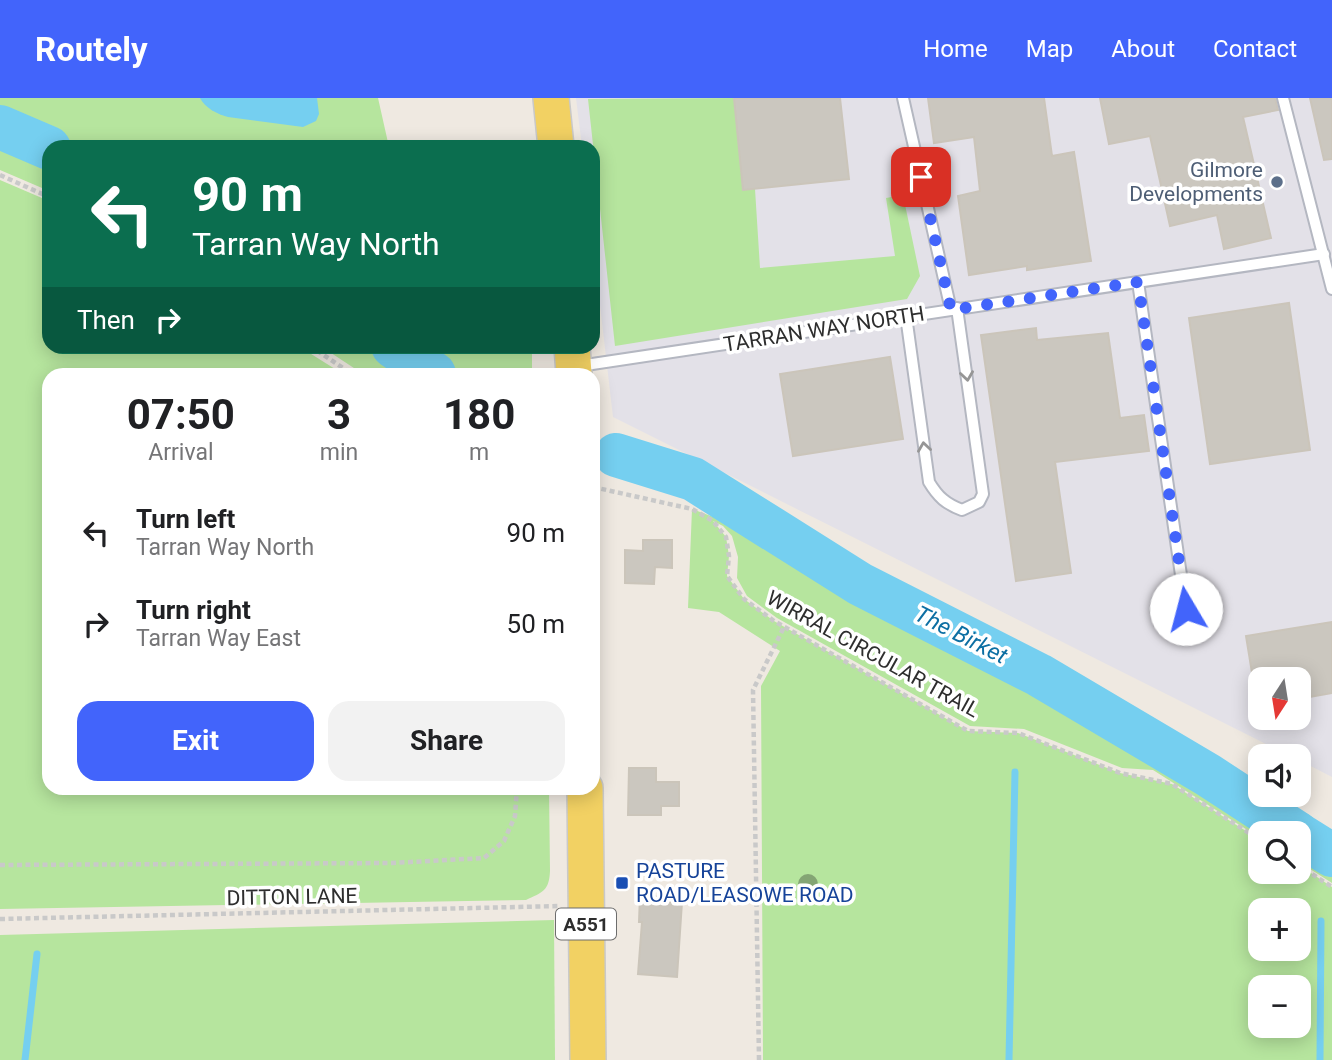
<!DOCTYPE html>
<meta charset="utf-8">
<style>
body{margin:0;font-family:Roboto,sans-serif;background:#f2f2f2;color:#202124;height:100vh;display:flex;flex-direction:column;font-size:26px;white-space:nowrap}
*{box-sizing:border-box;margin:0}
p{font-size:23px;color:#757577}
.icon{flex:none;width:38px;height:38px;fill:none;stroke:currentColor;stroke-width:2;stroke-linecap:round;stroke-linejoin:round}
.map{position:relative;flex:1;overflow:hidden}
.sheet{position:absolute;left:42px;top:270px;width:558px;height:427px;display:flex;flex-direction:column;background:#fff;border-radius:21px;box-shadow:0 4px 18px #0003}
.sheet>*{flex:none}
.hud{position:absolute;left:42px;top:42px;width:558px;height:214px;border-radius:21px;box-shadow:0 4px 18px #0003;background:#0b6e4f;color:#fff;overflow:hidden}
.needle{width:46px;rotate:192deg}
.tools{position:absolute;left:1248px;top:569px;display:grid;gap:14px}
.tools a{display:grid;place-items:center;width:63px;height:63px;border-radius:14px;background:#fff;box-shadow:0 4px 18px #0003;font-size:35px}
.pin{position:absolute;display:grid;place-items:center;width:60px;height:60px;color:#fff;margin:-30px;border-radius:14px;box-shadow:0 4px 10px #0006}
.me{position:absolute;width:77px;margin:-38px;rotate:352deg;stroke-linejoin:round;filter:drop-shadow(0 0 5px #0008)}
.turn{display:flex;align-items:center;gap:24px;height:147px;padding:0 35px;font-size:32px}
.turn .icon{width:91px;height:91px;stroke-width:2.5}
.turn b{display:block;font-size:49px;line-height:60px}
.then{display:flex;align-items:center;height:66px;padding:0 35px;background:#0003;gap:14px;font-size:26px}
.eta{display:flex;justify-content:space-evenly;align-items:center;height:119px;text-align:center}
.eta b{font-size:42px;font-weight:700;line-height:49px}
.cta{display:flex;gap:14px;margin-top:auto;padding:14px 35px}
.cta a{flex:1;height:80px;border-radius:21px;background:#4264fb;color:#fff;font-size:28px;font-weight:700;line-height:80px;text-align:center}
.cta a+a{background:#f2f2f2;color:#202124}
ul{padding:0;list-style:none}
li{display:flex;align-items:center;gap:21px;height:91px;padding:0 35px}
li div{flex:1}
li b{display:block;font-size:26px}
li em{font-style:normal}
header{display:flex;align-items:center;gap:42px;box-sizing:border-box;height:98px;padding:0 35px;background:#4264fb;color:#fff}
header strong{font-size:33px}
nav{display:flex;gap:38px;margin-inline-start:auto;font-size:24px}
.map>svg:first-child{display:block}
</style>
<header>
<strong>Routely</strong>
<nav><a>Home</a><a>Map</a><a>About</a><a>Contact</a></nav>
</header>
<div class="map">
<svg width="1332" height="962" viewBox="0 0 1332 962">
<rect width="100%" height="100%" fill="#efe9e1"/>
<path fill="#e3e1e8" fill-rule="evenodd" d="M576 0H1332V679L1299 662 1298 658H1290L613 319 593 147V49H582ZM1260 581H1298V620H1260Z"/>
<g fill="#b6e59e" fill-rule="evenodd">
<polygon points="0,0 378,0 389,49 49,49 49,93 0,72"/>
<polygon points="734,0 743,91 755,91 760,170 895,158 886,100 903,97 920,178 907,201 615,248 588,1"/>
<path d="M0 82 49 103V248L300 249 343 276H49V690H549L550 773C549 793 543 794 526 802L0 811Z"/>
<polygon points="322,249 532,249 532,276 363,276"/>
<path d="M692 411 743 430 905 532 1127 643 1272 735H1260V740L1153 672 1122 670 1024 631 970 628 777 520 747 498 737 480 738 459 732 438 723 428 713 423 726 439 729 458 727 478 744 501 774 523 968 633 1018 635 1120 675 1172 686 1260 742V774H1298L1299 767 1332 789V962H763L761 588 780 553 719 514 688 510ZM1260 812H1298V850H1260ZM1260 889H1298V928H1260Z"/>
<polygon points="1299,752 1332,774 1332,785 1299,764"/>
<polygon points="554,822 555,962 0,962 0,837"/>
</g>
<path fill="#75cff0" d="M200 0H317L319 16 316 23 303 29 228 19C217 16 205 10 200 0Z"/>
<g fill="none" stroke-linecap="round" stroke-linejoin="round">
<g stroke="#75cff0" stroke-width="7">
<polyline points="25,962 37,856"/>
<polyline points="1009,962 1015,674"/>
<polyline points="1320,962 1321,823"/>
</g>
<g stroke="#75cff0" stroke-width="44">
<polyline points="0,29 49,50"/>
<polyline points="393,248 434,276"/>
<polyline points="616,357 693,381 860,486 1039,577 1208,677 1297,735"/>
<polyline points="1298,736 1332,757"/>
</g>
</g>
<g fill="#cbc7bf" stroke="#cbc5ba" stroke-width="2">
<polygon points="734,0 840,0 849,81 743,92"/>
<polygon points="928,0 1044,0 1052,58 1074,54 1091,163 1027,172 1027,168 969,177 958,98 980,93 974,39 934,45"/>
<polygon points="1100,0 1275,0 1278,12 1243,19 1271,140 1224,151 1217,117 1170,128 1150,38 1109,46"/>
<polygon points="1310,0 1332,0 1332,61 1324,62"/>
<polygon points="1289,205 1310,352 1210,366 1189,220"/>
<polygon points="1036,230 1037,242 1108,235 1120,320 1144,317 1149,353 1055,364 1071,475 1016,483 981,237"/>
<polygon points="890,259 903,341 793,358 780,276"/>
<polygon points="643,442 672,442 672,470 655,469 654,486 625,485 625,452 643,453"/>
<polygon points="1332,524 1332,595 1298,601 1298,581 1253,581 1246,538"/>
<polygon points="629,670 656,670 656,684 679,684 679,708 661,708 661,717 628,717"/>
<polygon points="640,798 667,799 667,804 682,804 677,879 638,876 642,824 639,824"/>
</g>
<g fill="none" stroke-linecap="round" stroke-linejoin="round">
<defs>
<g id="lane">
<polyline points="903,0 951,212"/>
<polyline points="1283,0 1332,191"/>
<polyline points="1138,184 1186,511"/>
<path d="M906 218 929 384C938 399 946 406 962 412L979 404 983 396 957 210"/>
<polyline points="579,268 1324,156"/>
</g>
<g id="primary">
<polyline points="551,0 556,49"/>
<polyline points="572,248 574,276"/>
<polyline points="585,690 588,962"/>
</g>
</defs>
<use href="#lane" stroke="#b4b7c1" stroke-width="14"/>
<use href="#primary" stroke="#c9c9c9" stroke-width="38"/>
<g stroke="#c9c9c9" stroke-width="4.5" stroke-dasharray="5 3.5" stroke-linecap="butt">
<polyline points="0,77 49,99"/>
<polyline points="310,248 352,276"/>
<polyline points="593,389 692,411 713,423 726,439 729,458 727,478 744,501 774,523 968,633 1018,635 1120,675 1172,686 1260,742"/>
<polyline points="0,767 392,765 484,760 504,743 515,718 517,690"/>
<polyline points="1298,767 1332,789"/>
<polyline points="0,821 560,808"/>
<polyline points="759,962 753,592 784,529"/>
</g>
<use href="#lane" stroke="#fff" stroke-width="10"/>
<use href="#primary" stroke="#f2d163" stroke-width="35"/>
</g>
<circle fill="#84a574" cx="808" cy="786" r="10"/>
<defs><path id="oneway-chevron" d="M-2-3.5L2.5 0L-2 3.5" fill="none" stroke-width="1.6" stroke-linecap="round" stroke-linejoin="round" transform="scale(1.75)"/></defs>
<g stroke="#969696">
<use href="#oneway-chevron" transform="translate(967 278) rotate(82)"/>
<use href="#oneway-chevron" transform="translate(924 349) rotate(-98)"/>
</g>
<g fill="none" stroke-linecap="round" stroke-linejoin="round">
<polyline stroke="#4264fb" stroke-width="12" stroke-dasharray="0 21.6" points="921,79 951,212 1138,184 1186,511"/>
</g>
<circle fill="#5c6f8a" stroke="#fff" stroke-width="2.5" cx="1277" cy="84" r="7"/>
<rect fill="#1a4fb4" stroke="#fff" stroke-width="2.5" x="615" y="778" width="14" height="14" rx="3.5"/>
<g text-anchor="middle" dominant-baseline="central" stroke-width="7" stroke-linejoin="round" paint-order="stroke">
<rect fill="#fff" stroke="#6d6d6d" stroke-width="2" x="556" y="810.5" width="60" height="31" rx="5"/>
<g font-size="19" font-weight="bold" fill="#2e2e2e">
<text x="586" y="826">A551</text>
</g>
<g font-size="21" fill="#4e5e75" stroke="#fff" text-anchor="end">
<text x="1263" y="72">Gilmore<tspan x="1263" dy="24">Developments</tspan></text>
</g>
<g font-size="21" fill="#2e2e2e" stroke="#fff">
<text transform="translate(824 231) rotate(-9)">TARRAN WAY NORTH</text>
<text transform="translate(873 556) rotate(29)">WIRRAL CIRCULAR TRAIL</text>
<text transform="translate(292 799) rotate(-1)">DITTON LANE</text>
</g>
<g font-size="21" fill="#164399" stroke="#fff" text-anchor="start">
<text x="636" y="773">PASTURE<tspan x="636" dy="24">ROAD/LEASOWE ROAD</tspan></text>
</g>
<g font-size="23" font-style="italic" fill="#0d6fa3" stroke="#fff">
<text transform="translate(961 537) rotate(27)">The Birket</text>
</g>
</g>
</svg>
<div class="tools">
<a><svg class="needle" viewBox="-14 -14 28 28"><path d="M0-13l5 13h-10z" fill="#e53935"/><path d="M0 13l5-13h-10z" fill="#757577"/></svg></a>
<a><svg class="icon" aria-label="sound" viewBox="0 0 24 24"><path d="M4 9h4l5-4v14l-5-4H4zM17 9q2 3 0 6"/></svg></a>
<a><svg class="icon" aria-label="search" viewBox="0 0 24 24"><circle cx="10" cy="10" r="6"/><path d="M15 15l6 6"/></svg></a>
<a>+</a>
<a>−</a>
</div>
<div class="pin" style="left:921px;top:79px;background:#d93025"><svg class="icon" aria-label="arrive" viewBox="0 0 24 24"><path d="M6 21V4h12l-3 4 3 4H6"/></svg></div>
<svg class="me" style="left:1186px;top:511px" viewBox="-20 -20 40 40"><circle r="19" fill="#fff"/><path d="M0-13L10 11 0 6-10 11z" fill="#4264fb"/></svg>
<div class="hud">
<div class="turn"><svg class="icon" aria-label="left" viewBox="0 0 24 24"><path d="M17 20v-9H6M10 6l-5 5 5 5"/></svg><div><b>90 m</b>Tarran Way North</div></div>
<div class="then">Then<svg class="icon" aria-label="right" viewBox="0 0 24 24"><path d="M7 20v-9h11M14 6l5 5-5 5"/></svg></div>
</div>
<section class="sheet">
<div class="eta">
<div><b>07:50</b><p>Arrival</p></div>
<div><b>3</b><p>min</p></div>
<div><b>180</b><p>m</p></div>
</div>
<ul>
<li><svg class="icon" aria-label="left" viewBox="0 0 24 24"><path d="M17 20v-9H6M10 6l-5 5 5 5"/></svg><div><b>Turn left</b><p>Tarran Way North</p></div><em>90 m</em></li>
<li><svg class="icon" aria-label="right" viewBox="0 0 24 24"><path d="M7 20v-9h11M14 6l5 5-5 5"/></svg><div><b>Turn right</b><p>Tarran Way East</p></div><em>50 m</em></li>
</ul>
<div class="cta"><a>Exit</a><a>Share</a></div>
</section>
</div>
